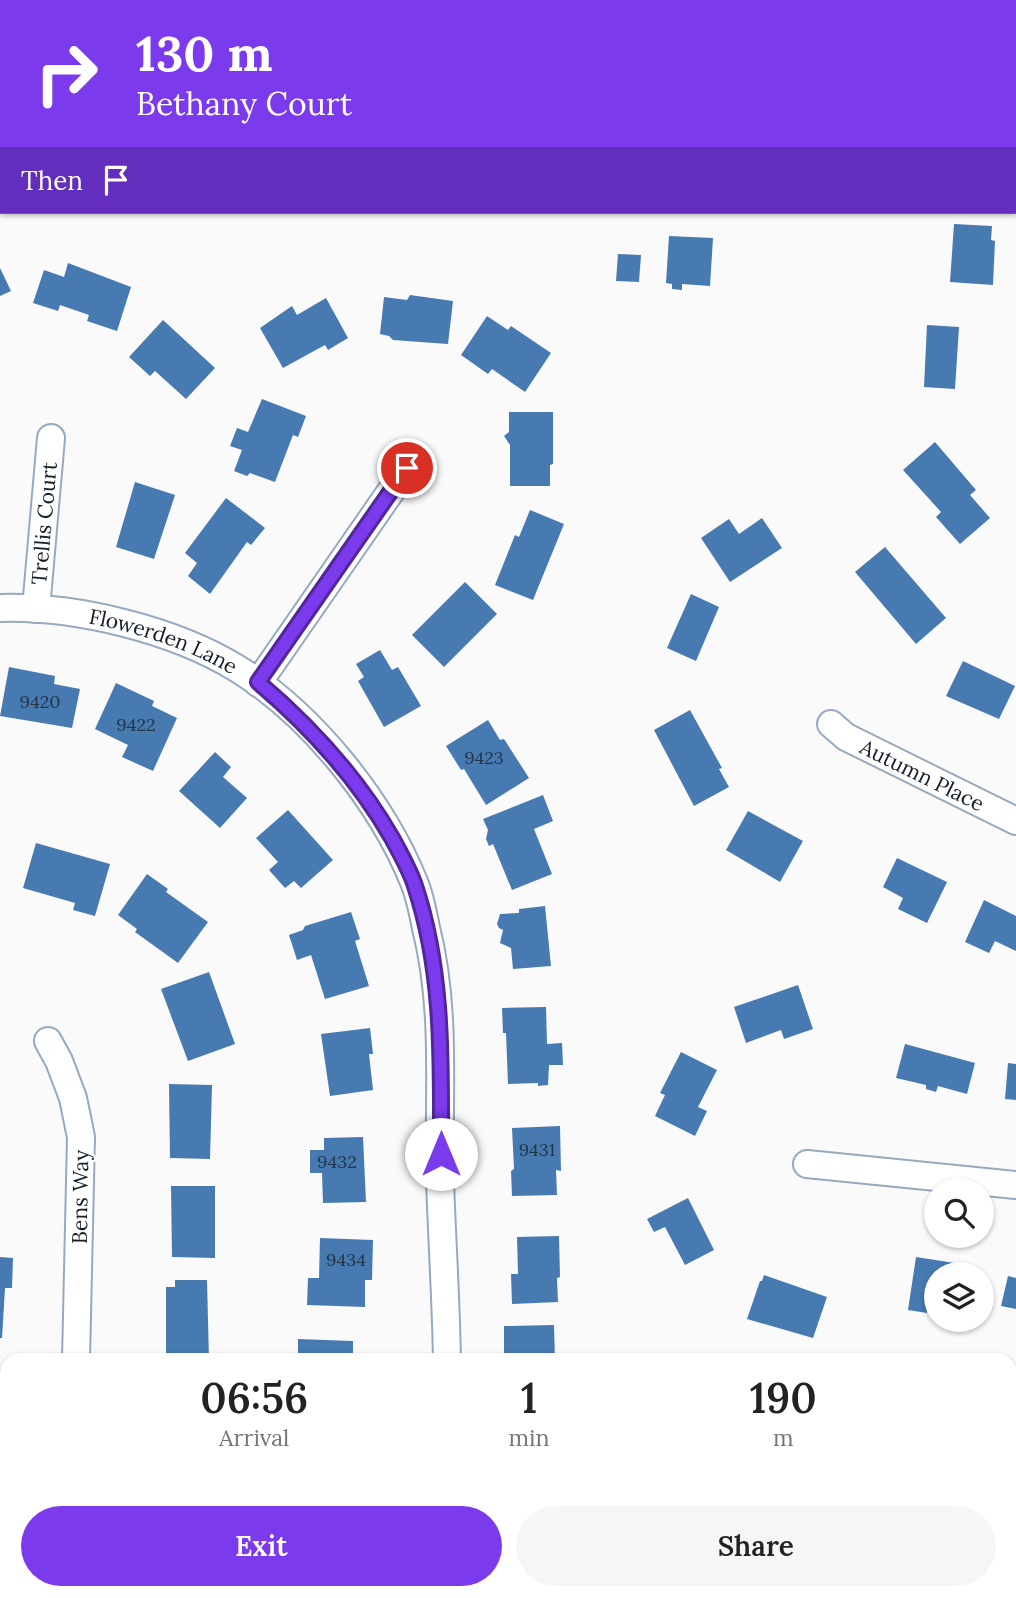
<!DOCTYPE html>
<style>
body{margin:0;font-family:Lora,serif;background:#f6f6f6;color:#222;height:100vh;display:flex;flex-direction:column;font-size:26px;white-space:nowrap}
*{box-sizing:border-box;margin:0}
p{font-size:23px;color:#767676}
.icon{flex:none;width:38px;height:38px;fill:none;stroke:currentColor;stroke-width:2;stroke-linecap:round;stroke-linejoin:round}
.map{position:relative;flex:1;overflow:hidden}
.drawer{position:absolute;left:0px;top:1353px;width:1017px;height:247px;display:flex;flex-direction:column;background:#fff;border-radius:21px 21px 0 0;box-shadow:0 2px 5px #0004}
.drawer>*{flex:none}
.guide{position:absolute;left:0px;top:0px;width:1017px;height:214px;box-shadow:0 2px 5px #0004;background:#7c3aed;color:#fff;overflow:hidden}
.tools{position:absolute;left:924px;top:1178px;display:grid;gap:14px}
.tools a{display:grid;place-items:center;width:70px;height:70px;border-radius:50%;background:#fff;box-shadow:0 2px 5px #0004;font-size:35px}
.pin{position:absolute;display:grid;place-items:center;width:60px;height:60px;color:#fff;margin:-30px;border:4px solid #fff;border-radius:50%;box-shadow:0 2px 7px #0007}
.me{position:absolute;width:77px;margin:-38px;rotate:0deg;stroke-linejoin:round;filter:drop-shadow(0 0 5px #0008)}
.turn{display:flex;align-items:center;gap:24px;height:147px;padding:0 21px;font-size:32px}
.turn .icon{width:91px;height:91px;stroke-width:2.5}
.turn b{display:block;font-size:49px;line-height:60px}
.then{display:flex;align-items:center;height:66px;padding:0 21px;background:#0003;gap:14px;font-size:26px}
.eta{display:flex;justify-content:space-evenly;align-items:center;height:119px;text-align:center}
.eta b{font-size:42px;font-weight:600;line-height:49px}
.button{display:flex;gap:14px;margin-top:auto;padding:14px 21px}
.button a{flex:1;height:80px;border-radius:42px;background:#7c3aed;color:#fff;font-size:28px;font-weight:600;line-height:80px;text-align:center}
.button a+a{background:#f6f6f6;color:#222}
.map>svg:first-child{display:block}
</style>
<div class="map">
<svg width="1016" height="1598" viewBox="0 0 1016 1598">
<rect width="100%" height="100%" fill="#fafafa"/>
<g fill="#467ab0">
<polygon points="954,224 992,226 991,240 995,241 993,285 950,282"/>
<polygon points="669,236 713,238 710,286 682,284 682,290 672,289 672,284 666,283"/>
<polygon points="618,254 641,255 639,282 616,281"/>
<polygon points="68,263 131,287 117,331 87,321 89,315 60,305 58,311 33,303 44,270 64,277"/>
<polygon points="0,268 11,291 0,296"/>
<polygon points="410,295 453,301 448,344 393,340 389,336 380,334 384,297 407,300"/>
<polygon points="326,298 348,338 328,350 325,345 283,368 260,328 292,306 297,315"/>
<polygon points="487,316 508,330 511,326 551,353 525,392 492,369 488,374 461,355"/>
<polygon points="163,320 215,368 186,399 155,371 150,376 129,357"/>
<polygon points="927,325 959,327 955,389 924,387"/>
<polygon points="262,399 306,416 298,437 293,435 275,482 250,473 247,476 234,471 242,450 230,446 237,428 248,432"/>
<polygon points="509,412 553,412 553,464 550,465 550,486 510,486 510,445 504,436 509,432"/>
<polygon points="935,442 976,490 970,495 990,518 960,544 936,517 941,512 903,470"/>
<polygon points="135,482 175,495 154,559 116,547"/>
<polygon points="226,498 265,528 251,545 247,542 210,594 188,576 197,563 185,553"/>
<polygon points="530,510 564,524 533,600 495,585 515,535 519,537"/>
<polygon points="762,518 782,548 730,582 701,538 729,519 739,534"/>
<polygon points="885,547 946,618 916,644 855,572"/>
<polygon points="465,582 497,614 444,667 412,635"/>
<polygon points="691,594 719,607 696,661 667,648"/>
<polygon points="380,650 392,670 398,667 421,706 384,727 358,681 364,677 356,664"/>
<polygon points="963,661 1015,686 999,719 946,696"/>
<polygon points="9,667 55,676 54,684 80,689 72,728 0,716"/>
<polygon points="116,683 154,701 152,706 177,718 153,771 122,757 128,745 95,729"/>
<polygon points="690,710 722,768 719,769 729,787 694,806 654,730"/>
<polygon points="488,720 500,740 504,739 529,778 486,805 464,769 461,770 446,746"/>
<polygon points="215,752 231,767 223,777 247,798 220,828 179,791"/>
<polygon points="543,795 553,821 534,829 552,874 512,890 493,844 489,846 486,839 488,830 483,819"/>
<polygon points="288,810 333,860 301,888 294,881 285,888 269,870 278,862 256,838"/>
<polygon points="748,811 803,841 780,882 726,850"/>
<polygon points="36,843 110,864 95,916 73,910 75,903 23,888"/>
<polygon points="897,858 947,882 927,923 898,909 903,898 883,887"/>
<polygon points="147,874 168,889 166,892 208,922 178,963 135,932 137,929 118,915"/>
<polygon points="984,900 1016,916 1016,951 995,941 989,953 965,942"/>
<polygon points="545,906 551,966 513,969 511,948 500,943 503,930 499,928 497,924 500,914 519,913 519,909"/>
<polygon points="351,912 360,939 355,941 369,986 325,999 311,955 297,960 289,935 303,930 305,926"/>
<polygon points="209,972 235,1044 188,1061 161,989"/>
<polygon points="798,985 813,1029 784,1039 781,1030 746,1043 734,1007"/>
<polygon points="546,1007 547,1044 562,1043 563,1065 549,1065 548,1085 538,1086 538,1083 508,1084 506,1033 503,1033 502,1008"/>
<polygon points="370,1028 373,1054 369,1054 373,1090 330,1096 321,1034"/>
<polygon points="905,1044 975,1063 967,1094 938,1086 936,1092 926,1089 926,1085 896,1078"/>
<polygon points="681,1052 717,1070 698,1107 707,1111 695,1136 655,1116 665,1095 660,1093"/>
<polygon points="1008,1063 1016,1064 1016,1100 1005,1099"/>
<polygon points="169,1084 212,1085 210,1159 170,1158"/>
<polygon points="560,1126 561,1171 556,1170 557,1195 512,1196 511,1171 514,1169 512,1128"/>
<polygon points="363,1137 366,1202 323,1203 322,1173 310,1173 310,1150 324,1150 324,1138"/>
<polygon points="171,1186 215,1186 215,1258 172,1257"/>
<polygon points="688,1198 714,1250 685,1265 665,1227 654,1232 647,1219"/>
<polygon points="559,1236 560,1277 557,1278 558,1302 512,1304 511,1274 518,1274 517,1237"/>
<polygon points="320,1238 373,1240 372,1280 365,1280 365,1307 307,1305 308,1278 319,1278"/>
<polygon points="0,1257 13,1258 12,1288 5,1288 2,1338 0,1338"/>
<polygon points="916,1257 974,1266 973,1274 936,1274 936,1293 930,1292 927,1313 908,1310"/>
<polygon points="764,1275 827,1297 813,1338 747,1319 760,1281 762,1281"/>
<polygon points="1008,1276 1016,1278 1016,1309 1001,1306"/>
<polygon points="175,1280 207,1280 209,1360 166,1360 166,1287 175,1287"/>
<polygon points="554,1325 555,1360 504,1360 504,1326"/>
<polygon points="298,1339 353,1341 353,1360 298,1359"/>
<polygon points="1016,1514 1016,1542 1010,1523 1010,1517"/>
<rect x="147" y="1592" width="50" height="6"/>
<polygon points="292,1592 349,1592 348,1598 291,1598"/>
<polygon points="501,1592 553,1592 551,1598 501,1598"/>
</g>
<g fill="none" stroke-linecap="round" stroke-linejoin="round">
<defs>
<g id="minor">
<polyline points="514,2 514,0"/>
<polyline points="0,120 2,120"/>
<polyline points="1015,165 1016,165"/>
<path id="s1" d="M0 608C76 606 173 629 238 669 312 715 381 801 414 882 420 896 423 913 426 928 447 1011 438 1096 440 1180 442 1240 446 1300 447 1360"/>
<path id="s2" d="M36 609 51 438"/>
<polyline points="258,683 407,468"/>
<path id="s3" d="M831 724 846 737 1016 821"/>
<polyline points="48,1041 59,1061 73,1098 81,1137 76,1360"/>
<polyline points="807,1164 1016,1185"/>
<polyline points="75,1592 75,1598"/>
<polyline points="429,1598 432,1592"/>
</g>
</defs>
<use href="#minor" stroke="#95aac1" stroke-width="30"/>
<use href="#minor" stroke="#fff" stroke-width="26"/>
</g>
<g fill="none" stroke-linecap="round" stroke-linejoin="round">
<defs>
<path id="route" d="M407 468 258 682C311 727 357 777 392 838 400 853 410 870 415 886 444 973 441 1064 441 1154"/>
</defs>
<use href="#route" stroke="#51269a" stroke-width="18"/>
<use href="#route" stroke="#7c3aed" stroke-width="12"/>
</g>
<g text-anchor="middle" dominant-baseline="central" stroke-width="5" stroke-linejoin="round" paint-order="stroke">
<g font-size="18" fill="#223549">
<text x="40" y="701">9420</text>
<text x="136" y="724">9422</text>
<text x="484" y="757">9423</text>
<text x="537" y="1149">9431</text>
<text x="337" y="1161">9432</text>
<text x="346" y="1259">9434</text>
</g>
<g font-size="21" fill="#161e27" stroke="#fff">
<text stroke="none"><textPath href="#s2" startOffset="86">Trellis Court</textPath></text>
<text stroke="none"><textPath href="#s1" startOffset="168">Flowerden Lane</textPath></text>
<text stroke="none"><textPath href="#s3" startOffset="105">Autumn Place</textPath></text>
<text transform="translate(80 1197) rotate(-89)">Bens Way</text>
</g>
</g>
</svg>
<div class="tools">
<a><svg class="icon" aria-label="search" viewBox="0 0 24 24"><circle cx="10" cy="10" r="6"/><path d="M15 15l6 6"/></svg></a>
<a><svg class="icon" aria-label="layers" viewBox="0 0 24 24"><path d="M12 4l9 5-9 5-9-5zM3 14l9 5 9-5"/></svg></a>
</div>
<div class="pin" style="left:407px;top:468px;background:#d93025"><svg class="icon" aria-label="arrive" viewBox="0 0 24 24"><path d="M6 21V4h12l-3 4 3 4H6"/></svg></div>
<svg class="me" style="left:441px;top:1154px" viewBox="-20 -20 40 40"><circle r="19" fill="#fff"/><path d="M0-13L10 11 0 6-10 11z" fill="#7c3aed"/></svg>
<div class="guide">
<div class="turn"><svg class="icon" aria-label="right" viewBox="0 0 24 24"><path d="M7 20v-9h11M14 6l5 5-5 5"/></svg><div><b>130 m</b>Bethany Court</div></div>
<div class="then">Then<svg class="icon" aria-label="arrive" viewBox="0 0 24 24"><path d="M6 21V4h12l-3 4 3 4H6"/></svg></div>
</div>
<section class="drawer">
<div class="eta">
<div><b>06:56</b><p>Arrival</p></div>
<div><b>1</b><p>min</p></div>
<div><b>190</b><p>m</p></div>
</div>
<div class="button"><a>Exit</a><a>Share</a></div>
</section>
</div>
